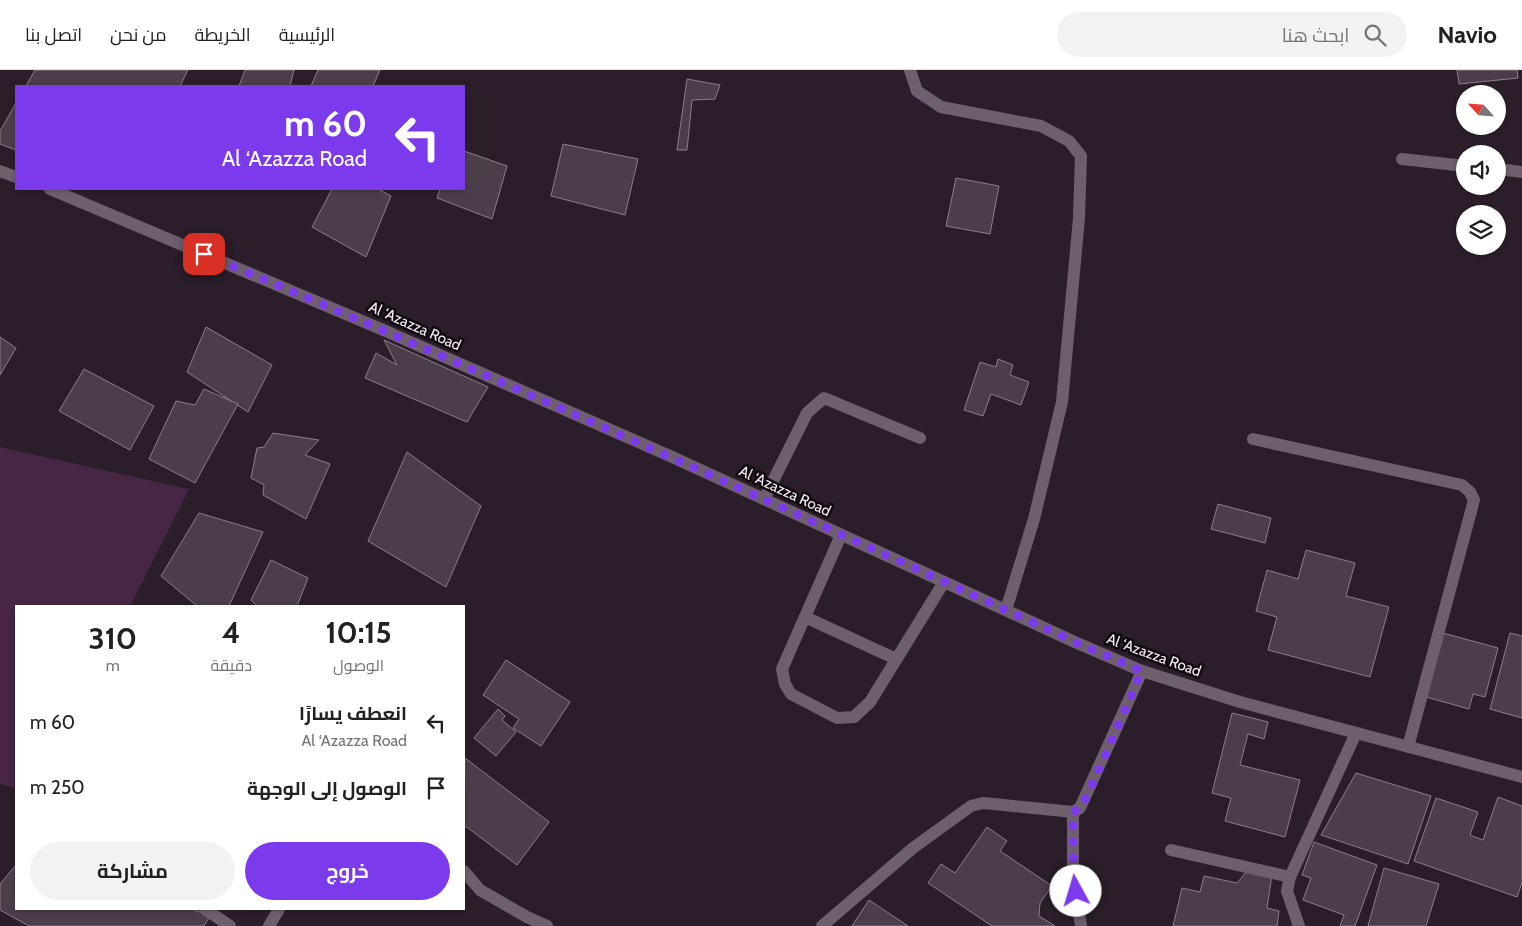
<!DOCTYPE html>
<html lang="ar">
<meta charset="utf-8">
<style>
body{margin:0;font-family:Cabin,Cairo,sans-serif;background:#f2f2f2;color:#202124;direction:rtl;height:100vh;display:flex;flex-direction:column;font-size:19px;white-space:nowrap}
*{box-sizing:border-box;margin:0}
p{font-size:16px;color:#757577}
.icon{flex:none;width:28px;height:28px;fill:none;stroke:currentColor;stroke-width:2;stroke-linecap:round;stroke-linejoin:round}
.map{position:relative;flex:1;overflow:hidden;direction:ltr}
.side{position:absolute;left:15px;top:535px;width:450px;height:305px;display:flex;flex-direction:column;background:#fff;border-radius:0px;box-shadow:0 1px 4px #0004;direction:rtl}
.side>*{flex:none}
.hud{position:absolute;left:15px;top:15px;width:450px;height:105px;border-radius:0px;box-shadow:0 1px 4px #0004;direction:rtl;background:#7c3aed;color:#fff;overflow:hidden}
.needle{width:32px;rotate:296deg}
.tools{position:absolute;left:1456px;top:15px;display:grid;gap:10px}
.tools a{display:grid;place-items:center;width:50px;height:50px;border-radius:50%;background:#fff;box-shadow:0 1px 4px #0004;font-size:25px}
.pin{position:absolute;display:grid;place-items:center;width:42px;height:42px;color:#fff;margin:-21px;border-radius:10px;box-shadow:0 2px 8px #0006}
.me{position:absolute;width:55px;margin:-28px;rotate:354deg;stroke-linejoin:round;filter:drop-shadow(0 0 4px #0008)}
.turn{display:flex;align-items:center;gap:18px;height:105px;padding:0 15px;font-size:22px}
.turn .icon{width:65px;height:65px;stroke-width:2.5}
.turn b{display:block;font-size:35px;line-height:42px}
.eta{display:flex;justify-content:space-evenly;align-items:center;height:85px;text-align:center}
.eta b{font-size:30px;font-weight:700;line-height:35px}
.action{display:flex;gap:10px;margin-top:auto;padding:10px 15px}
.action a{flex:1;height:58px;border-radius:30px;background:#7c3aed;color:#fff;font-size:20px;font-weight:700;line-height:58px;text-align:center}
.action a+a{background:#f2f2f2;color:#202124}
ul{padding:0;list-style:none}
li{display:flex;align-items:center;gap:15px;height:65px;padding:0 15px}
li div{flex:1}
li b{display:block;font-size:19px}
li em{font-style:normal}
header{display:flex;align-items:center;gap:30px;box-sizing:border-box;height:70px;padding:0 25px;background:#fff;border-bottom:1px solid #e0e0e0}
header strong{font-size:24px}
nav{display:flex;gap:28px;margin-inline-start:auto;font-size:18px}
.search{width:350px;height:45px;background:#f2f2f2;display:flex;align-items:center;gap:12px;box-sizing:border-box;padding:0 18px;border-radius:28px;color:#757577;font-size:19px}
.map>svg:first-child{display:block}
</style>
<header>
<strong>Navio</strong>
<div class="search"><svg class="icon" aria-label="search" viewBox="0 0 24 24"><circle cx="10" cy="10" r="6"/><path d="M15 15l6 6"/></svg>ابحث هنا</div>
<nav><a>الرئيسية</a><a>الخريطة</a><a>من نحن</a><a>اتصل بنا</a></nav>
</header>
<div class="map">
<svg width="1522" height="856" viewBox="0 0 1522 856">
<rect width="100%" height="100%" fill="#2b1e2a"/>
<polygon fill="#462644" points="0,377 189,419 130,536 16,536 16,718 0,714"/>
<g fill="#4b3d4a" stroke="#8d7d8b">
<polygon points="35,0 188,0 180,16 26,16"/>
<polygon points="245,0 294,0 290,16 239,16"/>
<polygon points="318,0 380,0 373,16 311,16"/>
<polygon points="1457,0 1517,0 1518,8 1459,14"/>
<polygon points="687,9 720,15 715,29 692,30 687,80 677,80"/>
<polygon points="16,33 16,80 0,74 0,61"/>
<polygon points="563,74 638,89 625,145 551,126"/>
<polygon points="464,81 507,96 492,149 437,128 440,119 464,119"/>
<polygon points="956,108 999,116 990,164 946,156"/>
<polygon points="332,119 378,119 391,126 366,187 312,157"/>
<polygon points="206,257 272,295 248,342 187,302"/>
<polygon points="0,267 16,278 0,305"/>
<polygon points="384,270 488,317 467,352 365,308 376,283 397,295"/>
<polygon points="998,289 1013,295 1010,305 1029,312 1021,335 991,324 983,346 964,340 980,292 996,297"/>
<polygon points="84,299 154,336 130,380 59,341"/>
<polygon points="204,319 238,334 195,413 149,389 176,331 195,335"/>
<polygon points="273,363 319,370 305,385 330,394 306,449 263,425 264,415 251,408 257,378 264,377"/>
<polygon points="407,382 481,436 446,517 368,471"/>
<polygon points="1218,434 1271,448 1265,473 1211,459"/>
<polygon points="199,443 263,462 229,536 197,536 161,506"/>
<polygon points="1306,480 1355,493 1346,526 1389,537 1370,607 1268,580 1277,547 1256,541 1267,500 1298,509"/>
<polygon points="271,490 308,508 297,536 257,536 251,530"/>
<polygon points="1443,563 1498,578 1485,627 1473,624 1469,639 1426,627"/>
<polygon points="1510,563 1522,566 1522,648 1490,639"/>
<polygon points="506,590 570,632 541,676 513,658 519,649 483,625"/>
<polygon points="498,639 505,646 502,650 516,662 496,686 474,668"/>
<polygon points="1232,643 1268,652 1264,669 1248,664 1240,695 1300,710 1285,767 1225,751 1231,728 1212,723"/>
<polygon points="465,688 549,752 517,795 464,755"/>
<polygon points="1356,703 1431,726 1408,794 1321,765"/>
<polygon points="1498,727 1522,736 1522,813 1517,827 1414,791 1436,728 1478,742 1470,765 1483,770"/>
<polygon points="987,757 1007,771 1000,781 1052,816 1040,833 1039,846 1055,856 992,856 928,813 941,794 955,803"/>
<polygon points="1314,772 1377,795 1355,856 1340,856 1344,845 1303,830 1311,808 1302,805"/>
<polygon points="16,795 16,839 192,839 210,846 204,856 29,856 0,840 0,814"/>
<polygon points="1384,798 1439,814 1426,856 1368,856"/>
<polygon points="1247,801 1272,805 1267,838 1279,841 1277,856 1173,856 1182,818 1200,822 1204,806 1237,813"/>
<polygon points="869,830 908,856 852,856"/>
</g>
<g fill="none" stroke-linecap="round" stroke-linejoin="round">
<g stroke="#6f5f6e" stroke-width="12">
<polyline points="910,0 917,21 941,37 1041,56 1069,71 1081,86 1079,148 1062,332 1034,449 1006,540"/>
<polyline points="1402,89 1465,96"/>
<polyline points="1498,99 1522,102"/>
<polyline points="0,101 16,107"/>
<polyline points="50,119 381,259 670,386 1077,573 1142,601 1240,632 1522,707"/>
<polyline points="1253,369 1462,415 1470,422 1474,430 1408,677"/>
<polyline points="764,429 807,343 824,328 920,368"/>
<polyline points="841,465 782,599 785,614 791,624 837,648 854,647 870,632 944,512"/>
<polyline points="805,547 896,589"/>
<polyline points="1073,742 1073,804 1081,856"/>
<polyline points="1171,780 1290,807"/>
<polyline points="464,801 480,820 527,847 547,856"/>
<polyline points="205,839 230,856"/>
<polyline points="269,856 279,839"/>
<polyline points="822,856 913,778 971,736 983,733 994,734 1073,742 1080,738 1142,601"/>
<polyline points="1299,856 1287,821 1290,807 1356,663"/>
</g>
</g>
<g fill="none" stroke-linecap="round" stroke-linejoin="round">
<path stroke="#7c3aed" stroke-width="9" stroke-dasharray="0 16.2" d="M204 184C498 308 788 439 1077 573L1142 601 1088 724 1080 738 1073 742V804L1076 821"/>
</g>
<g text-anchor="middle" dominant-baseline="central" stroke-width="5" stroke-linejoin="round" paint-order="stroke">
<g font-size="15" fill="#f4ebf2" stroke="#100a0f">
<text transform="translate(415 256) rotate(24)">Al ‘Azazza Road</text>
<text transform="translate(785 421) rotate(25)">Al ‘Azazza Road</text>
<text transform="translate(1154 585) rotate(20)">Al ‘Azazza Road</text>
</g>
</g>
</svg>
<div class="tools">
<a><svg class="needle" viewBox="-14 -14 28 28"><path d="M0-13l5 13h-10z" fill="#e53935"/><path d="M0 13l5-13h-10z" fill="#757577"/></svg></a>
<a><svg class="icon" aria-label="sound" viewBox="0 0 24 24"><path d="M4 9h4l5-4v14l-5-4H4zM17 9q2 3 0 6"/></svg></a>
<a><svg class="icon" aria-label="layers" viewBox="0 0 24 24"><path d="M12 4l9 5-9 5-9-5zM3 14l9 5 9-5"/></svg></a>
</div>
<div class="pin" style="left:204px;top:184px;background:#d93025"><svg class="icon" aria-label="arrive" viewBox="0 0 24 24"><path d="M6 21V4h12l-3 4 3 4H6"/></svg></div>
<svg class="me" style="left:1076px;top:821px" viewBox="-20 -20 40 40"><circle r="19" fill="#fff"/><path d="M0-13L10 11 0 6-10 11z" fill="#7c3aed"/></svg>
<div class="hud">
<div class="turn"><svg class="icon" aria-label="left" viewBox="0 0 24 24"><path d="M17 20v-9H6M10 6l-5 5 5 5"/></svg><div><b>60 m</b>Al ‘Azazza Road</div></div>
</div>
<section class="side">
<div class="eta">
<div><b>10:15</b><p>الوصول</p></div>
<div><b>4</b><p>دقيقة</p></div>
<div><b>310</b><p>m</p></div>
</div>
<ul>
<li><svg class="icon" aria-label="left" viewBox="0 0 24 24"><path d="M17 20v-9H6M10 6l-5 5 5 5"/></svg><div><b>انعطف يسارًا</b><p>Al ‘Azazza Road</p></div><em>60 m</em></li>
<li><svg class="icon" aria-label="arrive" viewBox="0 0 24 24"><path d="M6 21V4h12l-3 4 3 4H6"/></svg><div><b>الوصول إلى الوجهة</b></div><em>250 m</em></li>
</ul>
<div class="action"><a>خروج</a><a>مشاركة</a></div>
</section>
</div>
